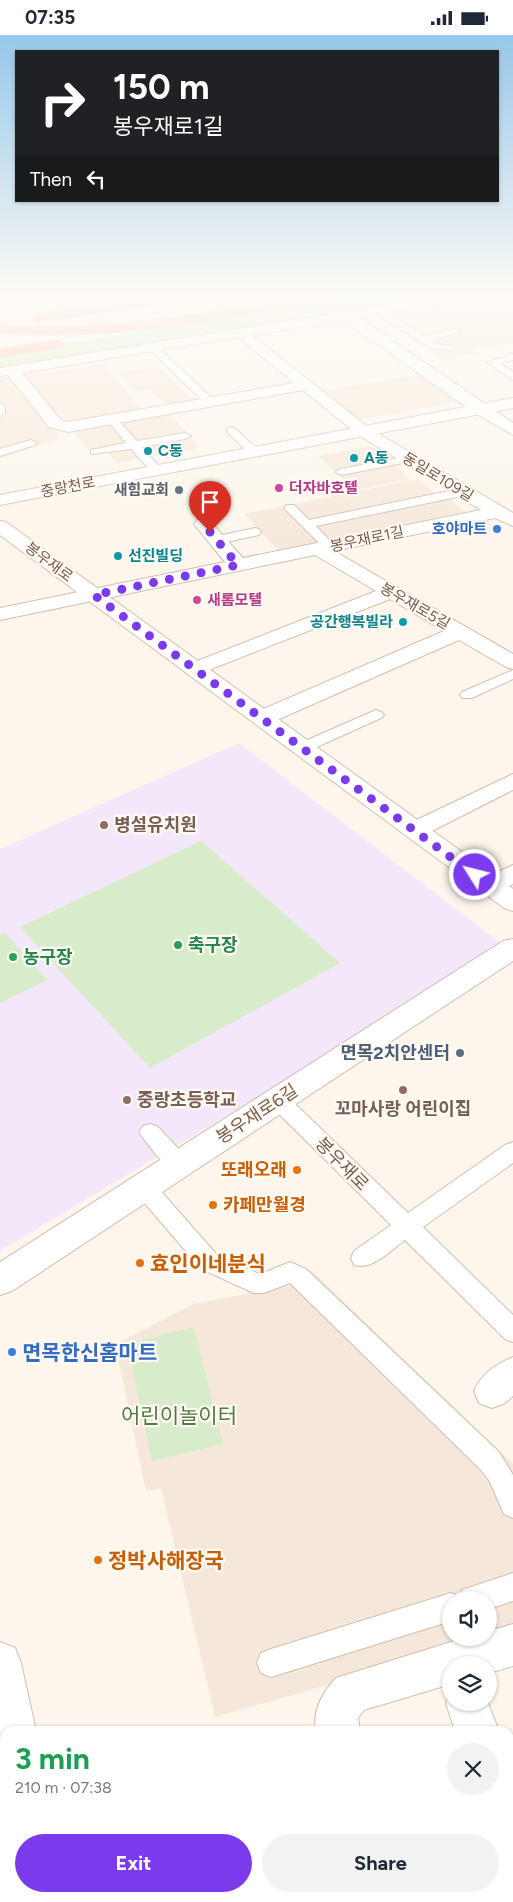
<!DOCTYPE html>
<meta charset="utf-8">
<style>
body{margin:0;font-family:Figtree,"Noto Sans KR",sans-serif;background:#f2f2f3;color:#1f2937;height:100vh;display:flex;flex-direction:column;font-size:19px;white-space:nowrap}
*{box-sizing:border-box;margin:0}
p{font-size:16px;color:#747a83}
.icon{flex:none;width:28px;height:28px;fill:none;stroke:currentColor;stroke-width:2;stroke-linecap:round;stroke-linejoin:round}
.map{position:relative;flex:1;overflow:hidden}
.side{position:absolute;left:0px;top:1691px;width:514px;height:176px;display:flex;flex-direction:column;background:#fff;border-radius:15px 15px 0 0;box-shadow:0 1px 4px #0004}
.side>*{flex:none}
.hud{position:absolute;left:15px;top:15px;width:484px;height:152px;border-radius:0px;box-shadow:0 1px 4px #0004;background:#202124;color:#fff;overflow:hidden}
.fabs{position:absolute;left:442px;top:1556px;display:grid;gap:10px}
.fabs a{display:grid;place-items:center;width:55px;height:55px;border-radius:50%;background:#fff;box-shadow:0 1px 4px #0004;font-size:25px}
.pin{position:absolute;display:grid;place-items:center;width:42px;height:42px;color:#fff;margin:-51px -21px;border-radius:50% 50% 50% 0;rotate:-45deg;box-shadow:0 0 5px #0007}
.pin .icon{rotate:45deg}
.me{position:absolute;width:55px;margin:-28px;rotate:306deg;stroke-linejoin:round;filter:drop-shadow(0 0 4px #0008)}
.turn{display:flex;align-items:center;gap:18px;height:105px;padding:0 15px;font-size:22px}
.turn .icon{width:65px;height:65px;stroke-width:2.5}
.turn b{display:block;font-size:35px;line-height:42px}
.then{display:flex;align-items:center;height:48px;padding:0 15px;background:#0003;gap:10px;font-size:19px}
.round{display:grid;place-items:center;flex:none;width:52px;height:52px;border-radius:26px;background:#f2f2f3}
.overview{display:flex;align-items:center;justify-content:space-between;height:85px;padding:0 15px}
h1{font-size:30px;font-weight:700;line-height:38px;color:#1e9e55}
.action{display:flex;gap:10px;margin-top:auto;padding:10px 15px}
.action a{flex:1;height:58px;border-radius:30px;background:#7c3aed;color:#fff;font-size:20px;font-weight:700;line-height:58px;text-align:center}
.action a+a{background:#f2f2f3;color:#1f2937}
.status{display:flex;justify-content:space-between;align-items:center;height:35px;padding:0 25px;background:#fff;direction:ltr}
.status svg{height:14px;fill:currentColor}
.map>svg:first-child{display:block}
</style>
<div class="status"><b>07:35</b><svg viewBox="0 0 49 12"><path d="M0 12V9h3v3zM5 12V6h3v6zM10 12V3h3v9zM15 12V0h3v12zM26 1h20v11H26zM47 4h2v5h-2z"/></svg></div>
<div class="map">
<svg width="513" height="1867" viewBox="0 0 513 1867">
<rect width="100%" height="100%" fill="#fdf6ec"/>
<g fill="#f5e8da" fill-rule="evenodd">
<polygon points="503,260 513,260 513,309 474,315 478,318 445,324 377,281"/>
<polygon points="103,329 143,376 75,387 68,386 62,378 55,379 27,340"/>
<polygon points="158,331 196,368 168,373 149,354 136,356 119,338"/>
<polygon points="422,339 461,366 357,385 322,356"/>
<polygon points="0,342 12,343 58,399 56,405 0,423"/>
<polygon points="168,377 201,413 117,428 107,416 91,418 71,394"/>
<polygon points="372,411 410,444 355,455 318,421"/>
<polygon points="418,444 440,462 446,461 465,477 279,516 244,479"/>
<path d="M312 1236 513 1429V1597L215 1682 161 1453 146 1456 115 1309 194 1269 291 1250ZM451 1565H489V1602H451Z"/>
<polygon points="5,1823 5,1862 40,1863 41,1867 0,1867 0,1824"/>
<polygon points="209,1862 337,1862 338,1867 196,1867"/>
</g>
<polygon fill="#f3e8fa" points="239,708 507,913 0,1216 0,814"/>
<g fill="#d8ecc9">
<polygon points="355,260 445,260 0,334 0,320"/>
<polygon points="201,806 340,928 150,1033 20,892"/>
<polygon points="5,898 47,945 0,968 0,900"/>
<polygon points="194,1292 223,1409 152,1426 127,1308"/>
</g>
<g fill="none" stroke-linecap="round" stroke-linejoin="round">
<defs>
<g id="lane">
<polygon points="374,272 380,272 423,301 457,294 462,297 430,305 436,309 453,311 453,315 431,314 374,276"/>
<polygon points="148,309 154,309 214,365 214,369 206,369 148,313"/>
<polygon points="513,319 513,325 500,328 513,337 513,345 487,327"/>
<polygon points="0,368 5,371 5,378 0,381"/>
<polygon points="112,382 116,383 137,406 185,398 191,401 185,404 142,412 163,436 157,439 153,438 131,414 91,419 91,415 126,408 107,385"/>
<polygon points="231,392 235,393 258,415 258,419 250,419 227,397 227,393"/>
<polygon points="31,405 37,408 35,410 0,421 0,414"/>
<polygon points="409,421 415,424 413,426 341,440 335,437 341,434"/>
<polygon points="463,453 469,457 467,460 316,491 335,511 329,515 325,514 284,473 286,470 294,470 309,485"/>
<polygon points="255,493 259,494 261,497 259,500 217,509 211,505 213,502"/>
<polygon points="513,635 513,644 472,663 462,663 460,660 462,657"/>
<polygon points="376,675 381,677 384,680 381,683 308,716 302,718 294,713 296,710"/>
<path d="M278 1057 285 1059 408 1178 505 1110 513 1107V1128L423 1192 513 1280V1307L505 1304 405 1205C391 1215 372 1236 354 1230L351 1223 354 1216 391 1190 271 1071 268 1065 271 1059Z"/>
<path d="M150 1089 157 1091 187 1123 190 1129 187 1135C168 1141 154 1116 143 1103L139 1097 143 1091Z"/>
<polygon points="144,1143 152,1146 217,1220 257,1238 263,1238 290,1227 306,1234 499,1417 513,1440 513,1483 504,1479 489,1445 481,1435 290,1248 264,1258 254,1258 201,1234 136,1158 133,1152 136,1146"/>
<polygon points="513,1538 513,1566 489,1574 489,1565 451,1565 451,1586 271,1642 261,1638 257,1628 261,1618 271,1614 451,1558 460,1562 462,1555"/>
</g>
<g id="street">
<path d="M448 260H476L469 264 358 282 513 388V400L473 377 343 285 252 300 369 393 513 478V491L495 483 334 516 513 619V634L506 632 459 605 270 688 262 690 254 688 251 683 254 678 444 596 390 564 201 638 194 640 187 638 183 634 187 630 376 556 315 520 0 585V573L225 527 194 489 197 485H209L243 523 481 475 357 399 303 355 68 397 49 392 8 340 0 341V333ZM238 302 294 348 68 387 61 385 22 338Z"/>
<polygon points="513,739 513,755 424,800 415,803 406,800 403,795 406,790"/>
<polygon points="513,830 513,849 490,860 481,857 477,851 481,845"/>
<polygon points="513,904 513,926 12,1256 0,1260 0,1227 503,906"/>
<path d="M513 1322V1361L505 1368 492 1373 479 1368 474 1356C481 1339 496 1329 513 1322Z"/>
<path d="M513 1589V1631L489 1638V1630H451V1649L364 1675 358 1683 360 1696H316C312 1676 323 1657 336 1643L467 1602H489V1596Z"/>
<polygon points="0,1607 15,1613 21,1628 36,1696 5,1696 5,1714 0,1712"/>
<polygon points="451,1654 451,1668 488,1668 499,1696 455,1696 446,1668"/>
<polygon points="509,1765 513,1767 513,1824 509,1822"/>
<polygon points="5,1770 5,1816 0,1817 0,1771"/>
<polygon points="31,1862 78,1862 79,1867 31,1867"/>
<polygon points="362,1862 409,1862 411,1867 363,1867"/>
</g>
<g id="secondary">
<polygon points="513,363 513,373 0,470 0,460"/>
<polygon points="0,486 6,487 513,854 513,876 504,873 0,500"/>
</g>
<g id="highway">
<polygon points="168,260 198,260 191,264 38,287 31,283 38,279"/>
<path d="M316 260H343L336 264C224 284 114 306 0 298V290C107 297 211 278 316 260Z"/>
<polygon points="58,305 65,309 63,312 0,322 0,314"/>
</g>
</defs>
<use href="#lane" stroke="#d1beb0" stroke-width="2"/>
<use href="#street" stroke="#d1beb0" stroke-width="2"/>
<use href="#secondary" stroke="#d6c0b0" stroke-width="2"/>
<use href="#highway" stroke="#dad1cd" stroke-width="2"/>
<use href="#lane" fill="#fff" fill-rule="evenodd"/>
<use href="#street" fill="#fff" fill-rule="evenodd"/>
<use href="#secondary" fill="#fff" fill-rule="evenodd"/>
<use href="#highway" fill="#f7b7a3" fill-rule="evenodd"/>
</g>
<linearGradient id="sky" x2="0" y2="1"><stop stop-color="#97c7e8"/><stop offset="0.5" stop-color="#fefbf6"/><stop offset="1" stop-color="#fefbf6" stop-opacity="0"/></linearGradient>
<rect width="513" height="521" fill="url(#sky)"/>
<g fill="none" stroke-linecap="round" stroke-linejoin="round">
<polyline stroke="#7c3aed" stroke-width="9" stroke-dasharray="0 16.2" points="210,497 238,530 94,560 475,840"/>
</g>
<g fill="#0f9aa8" stroke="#fffaf3" stroke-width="2">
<circle cx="148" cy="416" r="5"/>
<circle cx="354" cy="423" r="5"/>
<circle cx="118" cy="521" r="5"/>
<circle cx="403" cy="587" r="5"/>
</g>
<g fill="#d1479c" stroke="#fffaf3" stroke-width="2">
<circle cx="279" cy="453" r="5"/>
<circle cx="197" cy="565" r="5"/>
</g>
<circle fill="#6b7280" stroke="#fffaf3" stroke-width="2" cx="179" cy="455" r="5"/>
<g fill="#3f7fe0" stroke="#fffaf3" stroke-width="2">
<circle cx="497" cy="494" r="5"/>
<circle cx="12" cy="1317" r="5"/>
</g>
<g fill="#8d6e63" stroke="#fffaf3" stroke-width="2">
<circle cx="104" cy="790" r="5"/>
<circle cx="403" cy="1055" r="5"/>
<circle cx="127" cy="1065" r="5"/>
</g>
<g fill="#2e9e5b" stroke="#fffaf3" stroke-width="2">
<circle cx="178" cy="910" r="5"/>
<circle cx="13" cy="922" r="5"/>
</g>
<circle fill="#5c6f8a" stroke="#fffaf3" stroke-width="2" cx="460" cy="1018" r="5"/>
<g fill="#e8710a" stroke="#fffaf3" stroke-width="2">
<circle cx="297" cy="1135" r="5"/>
<circle cx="213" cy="1170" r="5"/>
<circle cx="140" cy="1228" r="5"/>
<circle cx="98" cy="1525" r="5"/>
</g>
<g text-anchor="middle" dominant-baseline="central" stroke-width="4.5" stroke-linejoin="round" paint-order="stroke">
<g font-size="15" font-weight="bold" fill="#0d838f" stroke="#fffaf3" text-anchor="start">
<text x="158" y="416">C동</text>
<text x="364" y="423">A동</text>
<text x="128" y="521">선진빌딩</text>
<text x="393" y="587" text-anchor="end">공간행복빌라</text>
</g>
<g font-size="15" fill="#7a5c4d" stroke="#fffaf3">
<text transform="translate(438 442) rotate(31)">동일로109길</text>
<text transform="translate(68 452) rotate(-11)">중랑천로</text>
<text transform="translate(367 504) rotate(-12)">봉우재로1길</text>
<text transform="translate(49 527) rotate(37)">봉우재로</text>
<text transform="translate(415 571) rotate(30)">봉우재로5길</text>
</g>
<g font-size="15" font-weight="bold" fill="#b23c85" stroke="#fffaf3" text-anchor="start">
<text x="289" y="453">더자바호텔</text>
<text x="207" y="565">새롬모텔</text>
</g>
<g font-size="15" font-weight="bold" fill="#5b616d" stroke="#fffaf3" text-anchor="end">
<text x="169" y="455">새힘교회</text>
</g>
<g font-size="15" font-weight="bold" fill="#366cbe" stroke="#fffaf3" text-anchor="end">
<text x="487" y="494">호야마트</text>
</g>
<g font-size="18" font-weight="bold" fill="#785e54" stroke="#fffaf3" text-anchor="start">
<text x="114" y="790">병설유치원</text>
<text x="137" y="1065">중랑초등학교</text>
<text x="403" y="1074" text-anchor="middle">꼬마사랑 어린이집</text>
</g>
<g font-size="18" font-weight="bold" fill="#27864d" stroke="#fffaf3" text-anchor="start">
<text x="188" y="910">축구장</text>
<text x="23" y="922">농구장</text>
</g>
<g font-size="18" font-weight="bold" fill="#4e5e75" stroke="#fffaf3" text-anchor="end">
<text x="450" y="1018">면목2치안센터</text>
</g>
<g font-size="18" fill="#7a5c4d" stroke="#fffaf3">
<text transform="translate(257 1079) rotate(-33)">봉우재로6길</text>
<text transform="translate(342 1129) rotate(45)">봉우재로</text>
</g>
<g font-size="18" font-weight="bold" fill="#c56008" stroke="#fffaf3" text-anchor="end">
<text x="287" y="1135">또래오래</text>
<text x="223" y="1170" text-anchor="start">카페만월경</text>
</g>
<g font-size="21" font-weight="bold" fill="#c56008" stroke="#fffaf3" text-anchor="start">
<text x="150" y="1228">효인이네분식</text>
<text x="108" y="1525">정박사해장국</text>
</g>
<g font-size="21" font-weight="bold" fill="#366cbe" stroke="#fffaf3" text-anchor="start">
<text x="22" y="1317">면목한신홈마트</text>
</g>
<g font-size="21" fill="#537a41" stroke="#fffaf3">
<text x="179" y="1380">어린이놀이터</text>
</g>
</g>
</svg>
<div class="fabs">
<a><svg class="icon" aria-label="sound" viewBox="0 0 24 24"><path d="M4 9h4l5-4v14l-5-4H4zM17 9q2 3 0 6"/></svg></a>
<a><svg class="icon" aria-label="layers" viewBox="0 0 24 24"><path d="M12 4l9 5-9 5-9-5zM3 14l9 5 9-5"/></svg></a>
</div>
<div class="pin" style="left:210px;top:497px;background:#d93025"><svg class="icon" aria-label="arrive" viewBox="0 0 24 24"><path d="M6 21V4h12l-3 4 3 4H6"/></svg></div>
<svg class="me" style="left:475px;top:840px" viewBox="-20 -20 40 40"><circle r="17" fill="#7c3aed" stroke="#fff" stroke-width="3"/><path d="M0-11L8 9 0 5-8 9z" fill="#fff"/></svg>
<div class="hud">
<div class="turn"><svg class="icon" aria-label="right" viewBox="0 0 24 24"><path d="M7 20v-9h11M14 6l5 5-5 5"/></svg><div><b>150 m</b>봉우재로1길</div></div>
<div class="then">Then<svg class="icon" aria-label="left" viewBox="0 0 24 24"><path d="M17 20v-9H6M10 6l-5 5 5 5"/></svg></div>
</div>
<section class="side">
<div class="overview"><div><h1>3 min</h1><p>210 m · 07:38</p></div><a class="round"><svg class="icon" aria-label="close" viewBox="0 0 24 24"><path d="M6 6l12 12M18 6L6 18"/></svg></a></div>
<div class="action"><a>Exit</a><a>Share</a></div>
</section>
</div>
